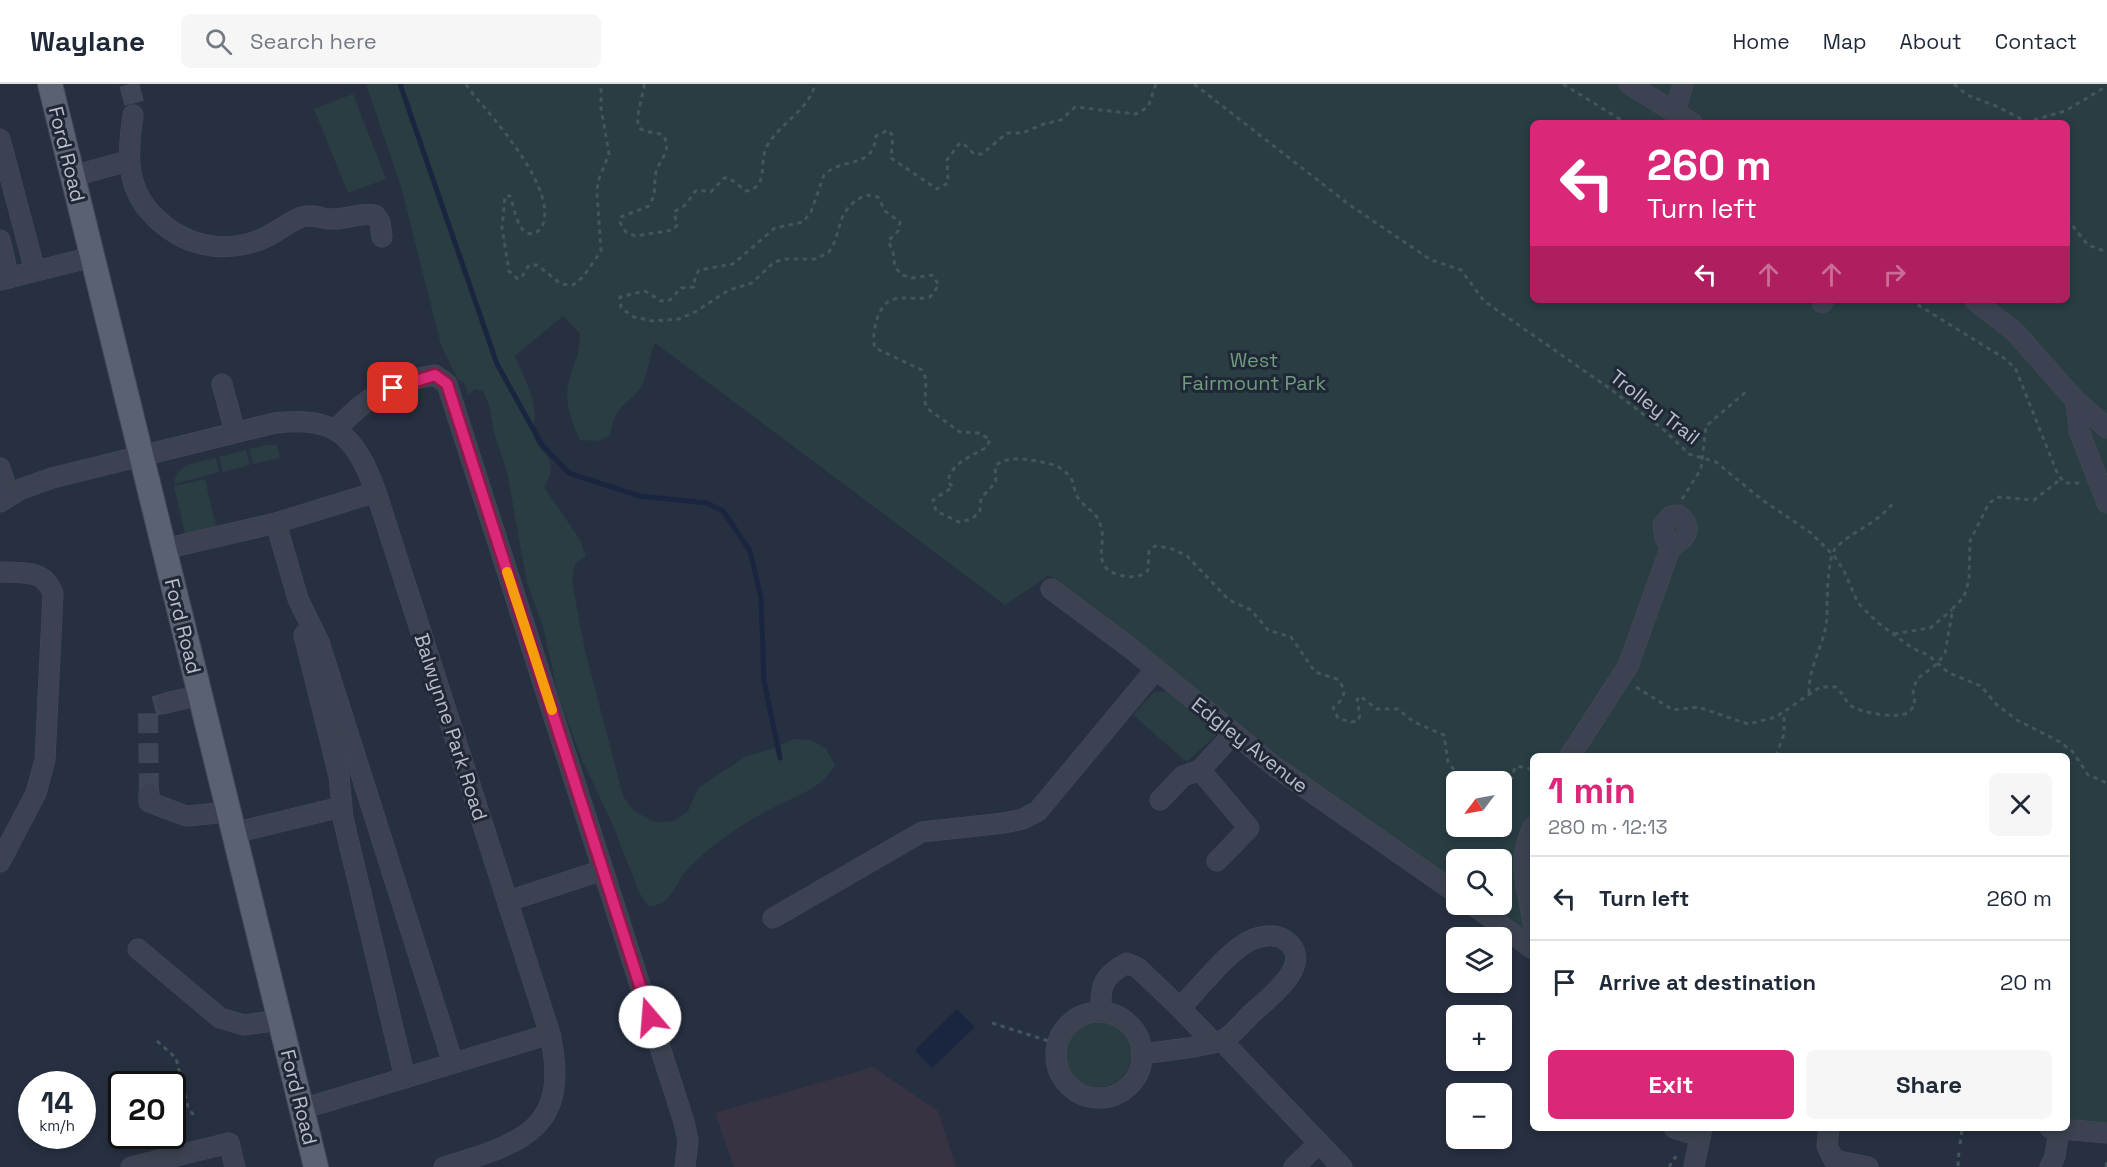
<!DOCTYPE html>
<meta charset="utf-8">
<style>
body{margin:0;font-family:"Space Grotesk",sans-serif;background:#f6f6f7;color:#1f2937;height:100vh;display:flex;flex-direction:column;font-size:22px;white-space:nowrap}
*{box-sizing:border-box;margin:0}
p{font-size:20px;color:#747a83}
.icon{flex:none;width:33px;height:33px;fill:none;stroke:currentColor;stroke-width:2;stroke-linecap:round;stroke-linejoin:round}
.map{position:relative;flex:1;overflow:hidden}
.sheet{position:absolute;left:1530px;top:669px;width:540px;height:378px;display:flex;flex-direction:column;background:#fff;border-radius:9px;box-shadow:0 3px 9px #0003}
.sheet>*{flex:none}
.hud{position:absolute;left:1530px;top:36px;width:540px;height:183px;border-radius:9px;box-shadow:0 3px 9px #0003;background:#db2777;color:#fff;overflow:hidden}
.needle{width:39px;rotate:238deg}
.buttons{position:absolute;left:1446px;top:687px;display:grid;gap:12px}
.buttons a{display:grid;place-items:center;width:66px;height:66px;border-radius:9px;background:#fff;box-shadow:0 3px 9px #0003;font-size:30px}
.speed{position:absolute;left:18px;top:987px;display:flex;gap:12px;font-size:30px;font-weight:700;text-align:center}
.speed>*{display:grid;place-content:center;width:78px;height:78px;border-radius:50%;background:#fff;box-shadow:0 3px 9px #0003;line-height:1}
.speed small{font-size:15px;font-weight:400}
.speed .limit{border:3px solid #111;border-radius:9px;background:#fff;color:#111}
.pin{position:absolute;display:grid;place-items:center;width:51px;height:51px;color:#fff;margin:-26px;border-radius:12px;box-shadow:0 3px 9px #0006}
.me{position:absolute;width:66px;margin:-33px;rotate:342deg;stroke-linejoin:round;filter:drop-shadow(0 0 4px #0008)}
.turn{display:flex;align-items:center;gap:21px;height:126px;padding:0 18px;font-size:27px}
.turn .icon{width:78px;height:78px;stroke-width:2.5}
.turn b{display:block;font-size:42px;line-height:51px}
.lanes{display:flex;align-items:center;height:57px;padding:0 18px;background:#0003;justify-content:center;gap:30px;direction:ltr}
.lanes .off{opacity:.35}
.round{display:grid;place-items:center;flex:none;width:63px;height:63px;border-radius:9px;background:#f6f6f7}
.headline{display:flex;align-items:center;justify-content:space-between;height:102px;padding:0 18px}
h1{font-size:36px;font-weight:800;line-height:45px;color:#db2777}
.primary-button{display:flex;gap:12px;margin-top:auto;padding:12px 18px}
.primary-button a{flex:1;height:69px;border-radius:9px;background:#db2777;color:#fff;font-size:24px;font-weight:800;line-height:69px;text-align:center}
.primary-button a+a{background:#f6f6f7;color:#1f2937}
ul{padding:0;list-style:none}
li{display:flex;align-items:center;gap:18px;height:84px;padding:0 18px;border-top:2px solid #e0e1e3}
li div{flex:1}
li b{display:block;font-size:22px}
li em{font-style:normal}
header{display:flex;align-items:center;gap:36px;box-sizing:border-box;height:84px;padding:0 30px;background:#fff;border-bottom:2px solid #e0e1e3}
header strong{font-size:28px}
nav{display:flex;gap:33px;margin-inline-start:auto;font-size:21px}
.search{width:420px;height:54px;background:#f6f6f7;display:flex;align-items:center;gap:15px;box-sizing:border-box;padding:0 21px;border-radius:9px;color:#747a83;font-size:22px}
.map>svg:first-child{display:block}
</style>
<header>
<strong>Waylane</strong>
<div class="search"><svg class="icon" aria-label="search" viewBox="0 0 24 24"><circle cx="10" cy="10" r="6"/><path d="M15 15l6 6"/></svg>Search here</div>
<nav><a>Home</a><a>Map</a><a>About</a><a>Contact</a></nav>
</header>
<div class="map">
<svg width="2107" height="1083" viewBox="0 0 2107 1083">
<rect width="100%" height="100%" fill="#273041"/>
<polygon fill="#373342" points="873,983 938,1027 956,1083 734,1083 715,1029"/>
<g fill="#293d42" fill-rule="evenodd">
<path d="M366 0H2107V1039L2067 1035V672H1533V858L1482 821 1502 820V776H1456V801L1312 698 1049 491 1005 521 655 259C649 271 649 284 644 296 633 324 616 312 610 352L597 357 580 356C573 341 567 326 567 309 568 288 582 270 580 249L563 232 515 272C523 291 533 309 535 330 535 337 532 347 534 353 541 374 562 371 544 403L580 456 586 472 575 480 572 498 585 566 623 712 634 727 655 738 674 737 688 727 698 704 745 673 775 664 794 655 811 656 826 665 835 681C821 706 792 713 767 727 739 742 711 761 689 784 674 799 673 822 648 822L639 808 612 739 583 678 559 614 543 543 527 499 507 388 494 348 489 321 483 307 475 305 468 311 465 299 458 296 441 261 402 106ZM1533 39H2067V216H1533ZM1456 698H1502V742H1456Z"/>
<polygon points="353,10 386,95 348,109 314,25"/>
<polygon points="267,361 277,361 280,374 253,380 249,365"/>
<polygon points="246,366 250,381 223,388 219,373"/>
<path d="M216 374 219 388 174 400C176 379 199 378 216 374Z"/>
<polygon points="205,395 217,447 186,454 174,402"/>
<polygon points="1154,608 1167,608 1212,645 1216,651 1187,678 1133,631"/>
<circle cx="1098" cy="970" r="33"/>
</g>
<polygon fill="#1a263f" points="957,925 975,943 932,984 915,966"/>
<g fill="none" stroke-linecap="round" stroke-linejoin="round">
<polyline stroke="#1a263f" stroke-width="5" points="400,0 497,280 542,361 569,389 639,412 707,419 723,427 750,467 761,514 764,597 780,674"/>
<g stroke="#3d4556" stroke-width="20" stroke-dasharray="20 10" stroke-linecap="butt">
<polyline points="129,0 135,22 133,31"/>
<polyline points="149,709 148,628 151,623 166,619"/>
</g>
<defs>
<g id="minor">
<polyline points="1629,0 1692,39"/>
<polyline points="1675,28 1683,0"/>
<path d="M133 31C127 71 125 107 158 136 188 164 230 171 268 152 278 147 288 139 299 134 310 129 319 134 330 135 346 136 360 128 375 131L380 138 382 153"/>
<polyline points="0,55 35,187"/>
<polyline points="73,92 128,77"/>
<polyline points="0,156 9,194"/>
<polyline points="0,196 92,173"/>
<polyline points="1974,216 2015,248 2076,317 2107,344"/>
<polyline points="1822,219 1824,216"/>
<polyline points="222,300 235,348"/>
<polyline points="2076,317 2079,347 2107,419"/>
<path d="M336 346C364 314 393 297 435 291L447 300 684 1038 688 1056 685 1083"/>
<polyline points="0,384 9,411"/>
<path d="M0 418 21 405 52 394 275 339C337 332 355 352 376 408L550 950C571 1045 523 1059 444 1083"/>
<polyline points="276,439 298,515 319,558 453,979"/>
<polyline points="164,465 276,439 376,408"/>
<path d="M0 488C22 489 45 485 53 510L45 676 36 709 0 778"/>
<polyline points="1051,505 1129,563 1274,682 1456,809"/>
<polyline points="304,551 339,692 343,734 405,994"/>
<polyline points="166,619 200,611"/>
<path d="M1570 672 1628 582 1671 462C1687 455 1694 442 1678 431L1671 432 1663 441 1665 454 1671 462"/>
<polyline points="1200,686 1249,744 1217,777"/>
<polyline points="149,709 149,718 186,732 229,728"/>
<polyline points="1160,716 1183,692 1200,686 1233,650"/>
<path d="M1533 743C1515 781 1528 801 1533 840"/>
<polyline points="234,749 341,723"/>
<polyline points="508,817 603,786"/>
<polyline points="1472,820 1533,865"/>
<polyline points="773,834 922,748 1004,739 1023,735 1038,727 1156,585"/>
<polyline points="138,865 220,934 244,941 280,936"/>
<polyline points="1180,924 1213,958"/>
<path d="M1101 927C1100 901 1103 892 1127 879L1138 884 1180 924C1199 905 1226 869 1249 857 1259 852 1275 849 1285 856 1318 879 1266 916 1250 931 1242 939 1233 951 1223 956 1213 962 1157 968 1141 970"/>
<circle cx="1099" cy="971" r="43"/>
<polyline points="1222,957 1342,1083"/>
<polyline points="302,1025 550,950"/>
<polyline points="1674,1044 1699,1052"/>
<polyline points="1829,1044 1827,1062 1834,1076 1868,1083"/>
<polyline points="2050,1044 2107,1049"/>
<polyline points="1694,1082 1702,1044"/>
<polyline points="131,1083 229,1059 235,1083"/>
<polyline points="1294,1083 1319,1059"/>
<polyline points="2050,1083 2055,1072 2059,1045"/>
</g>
<polyline id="major" points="50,0 316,1083"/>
</defs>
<use href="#minor" stroke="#454b5a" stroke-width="21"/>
<use href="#major" stroke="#454b5a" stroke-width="26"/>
<g stroke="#43565a" stroke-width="3" stroke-dasharray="4.5 4.5" stroke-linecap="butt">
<path d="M466 0C471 9 479 17 486 25 507 51 551 103 544 137 542 145 536 152 527 149 516 143 514 122 510 112H505L502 144 509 187 518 195 522 193 529 181H537L561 200 573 201 583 193 601 167 597 109 598 97 609 70 601 24V0"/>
<path d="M644 0C644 12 632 39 641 45 647 49 656 48 663 51 673 67 660 74 656 88 653 102 658 106 649 122L621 133 619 137 626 148 635 152 673 146 677 141 674 128C678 125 684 123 687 119 697 105 692 105 711 108L724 94H729L746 107C770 103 758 78 767 62 780 39 809 26 815 0"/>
<path d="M1156 0 1148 23 1136 30 1075 23 1061 36 1044 40 1022 49H1007L982 70H974L963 59 959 60 947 76 948 99 937 105 891 74 893 52 888 46 876 52C873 86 844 72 824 91L811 128 803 138 775 144 733 180 699 186 695 193 694 203 681 204 670 216 661 217 645 207 620 213 621 224 634 233 653 237 679 235 695 228 729 206 752 199 774 178 785 175H815L828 169C844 149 833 126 866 111L878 113 885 127 900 138 898 147 888 157 893 167 895 183 902 191 913 194 932 191 939 201 930 213C917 216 903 212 891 216 877 222 871 251 875 264L922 286 926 295 925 319 928 325 960 348 978 349 990 355 987 363C974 371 950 379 948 398L953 403 933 416 936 427 959 438 972 435 980 427 981 414 996 398 995 382C1004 374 1018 374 1030 376 1047 379 1064 380 1073 398 1075 404 1074 410 1079 415 1087 426 1098 428 1101 443 1106 459 1095 473 1108 486 1119 493 1139 497 1148 486L1149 467 1155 462 1170 464 1187 472 1229 516 1251 526 1268 546 1291 553 1315 588 1337 595C1348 607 1345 614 1333 624L1338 634 1351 638 1358 637 1360 631 1357 616 1360 612 1377 625H1398L1414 638 1444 651 1448 678 1464 698"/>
<polyline points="1194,0 1351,122 1431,176 1461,186 1484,217 1609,304 1664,346 1689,370 1716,378 1761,415 1811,449 1835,473 1844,487 1858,519 1877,538 1912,564 1928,571 1949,589 1981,602 1996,620 2017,636 2060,658 2073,668 2088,691 2107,699"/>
<polyline points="1563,0 1626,39"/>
<polyline points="1954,0 1967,11 1996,22 2027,38 2065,27 2107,2"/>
<polyline points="2067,135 2088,161 2107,168"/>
<polyline points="1910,216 2007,276 2016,286 2058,391 2065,399 2082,399"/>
<polyline points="1682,415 1701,385 1706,342 1747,307"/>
<polyline points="1894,550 1930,544 1952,526"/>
<path d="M1636 603 1673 626 1698 623 1748 640 1776 633 1820 603H1836C1843 609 1845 617 1851 622 1864 630 1895 634 1908 629L1915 621 1913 606 1917 595 1937 580 1945 569 1953 524 1964 513 1969 496 1970 457 1989 419 1999 413 2034 416 2061 395"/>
<path d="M1809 609C1808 582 1825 561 1827 533 1827 519 1827 475 1835 465 1851 447 1875 442 1893 419"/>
<polyline points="1776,672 1784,650 1784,629"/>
<polyline points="1491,698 1512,694 1514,686 1518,682 1533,686"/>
<polyline points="1456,714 1456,722"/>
<polyline points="1478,742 1483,742"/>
<polyline points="992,939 1058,960"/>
<polyline points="157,957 176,974 188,1023 194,1032"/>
<polyline points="1960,1060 1962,1044"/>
<polyline points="1958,1082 1959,1067"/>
<polyline points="1669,1083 1676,1072"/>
<polyline points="2106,1083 2107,1077"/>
</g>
<use href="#minor" stroke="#3c4251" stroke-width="20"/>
<use href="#major" stroke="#5a6171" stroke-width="24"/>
</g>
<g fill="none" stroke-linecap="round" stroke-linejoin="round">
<defs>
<polyline id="route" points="393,304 435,291 447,300 650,933"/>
</defs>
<use href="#route" stroke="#8e194d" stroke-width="15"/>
<use href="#route" stroke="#db2777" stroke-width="10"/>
<polyline stroke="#f59e0b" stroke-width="10" points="507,488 552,626"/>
</g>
<g text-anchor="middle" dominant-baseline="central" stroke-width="6" stroke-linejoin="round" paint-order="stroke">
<g font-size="20" fill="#b8becb" stroke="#202736">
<text transform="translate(67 70) rotate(76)">Ford Road</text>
<text transform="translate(1655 323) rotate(38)">Trolley Trail</text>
<text transform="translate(183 542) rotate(76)">Ford Road</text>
<text transform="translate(451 643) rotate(72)">Balwynne Park Road</text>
<text transform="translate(1250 661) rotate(38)">Edgley Avenue</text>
<text transform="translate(299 1013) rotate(76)">Ford Road</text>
</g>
<g font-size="20" fill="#719b7f" stroke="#202736">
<text x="1254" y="276">West<tspan x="1254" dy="23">Fairmount Park</tspan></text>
</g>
</g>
</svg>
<div class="buttons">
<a><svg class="needle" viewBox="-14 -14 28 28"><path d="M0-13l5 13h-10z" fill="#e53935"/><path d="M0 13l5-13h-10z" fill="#747a83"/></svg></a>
<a><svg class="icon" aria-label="search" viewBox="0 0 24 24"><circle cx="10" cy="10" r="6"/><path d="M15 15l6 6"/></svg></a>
<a><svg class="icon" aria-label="layers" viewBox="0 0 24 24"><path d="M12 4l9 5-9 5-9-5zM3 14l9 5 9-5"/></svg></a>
<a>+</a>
<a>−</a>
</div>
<div class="speed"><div>14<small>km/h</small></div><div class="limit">20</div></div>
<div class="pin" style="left:393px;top:304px;background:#d93025"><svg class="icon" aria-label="arrive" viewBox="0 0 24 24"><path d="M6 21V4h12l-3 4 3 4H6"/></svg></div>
<svg class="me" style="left:650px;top:933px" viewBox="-20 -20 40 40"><circle r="19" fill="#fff"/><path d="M0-13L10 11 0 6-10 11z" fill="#db2777"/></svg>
<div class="hud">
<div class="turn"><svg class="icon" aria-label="left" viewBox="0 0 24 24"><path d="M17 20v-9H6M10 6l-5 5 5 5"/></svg><div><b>260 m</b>Turn left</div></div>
<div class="lanes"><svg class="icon" aria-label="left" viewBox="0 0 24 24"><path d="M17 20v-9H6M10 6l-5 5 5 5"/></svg><svg class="icon off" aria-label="ahead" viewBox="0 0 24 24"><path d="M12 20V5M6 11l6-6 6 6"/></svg><svg class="icon off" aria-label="ahead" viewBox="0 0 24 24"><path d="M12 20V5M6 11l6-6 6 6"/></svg><svg class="icon off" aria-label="right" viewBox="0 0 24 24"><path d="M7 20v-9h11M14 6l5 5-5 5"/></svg></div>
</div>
<section class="sheet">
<div class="headline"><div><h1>1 min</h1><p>280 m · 12:13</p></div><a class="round"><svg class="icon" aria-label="close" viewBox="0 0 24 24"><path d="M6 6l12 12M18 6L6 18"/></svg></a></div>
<ul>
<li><svg class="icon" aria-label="left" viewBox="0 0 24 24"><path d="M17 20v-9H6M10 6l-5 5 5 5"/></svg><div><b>Turn left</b></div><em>260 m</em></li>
<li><svg class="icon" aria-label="arrive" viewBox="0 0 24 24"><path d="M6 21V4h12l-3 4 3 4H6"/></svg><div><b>Arrive at destination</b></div><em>20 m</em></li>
</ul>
<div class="primary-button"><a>Exit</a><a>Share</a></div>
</section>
</div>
